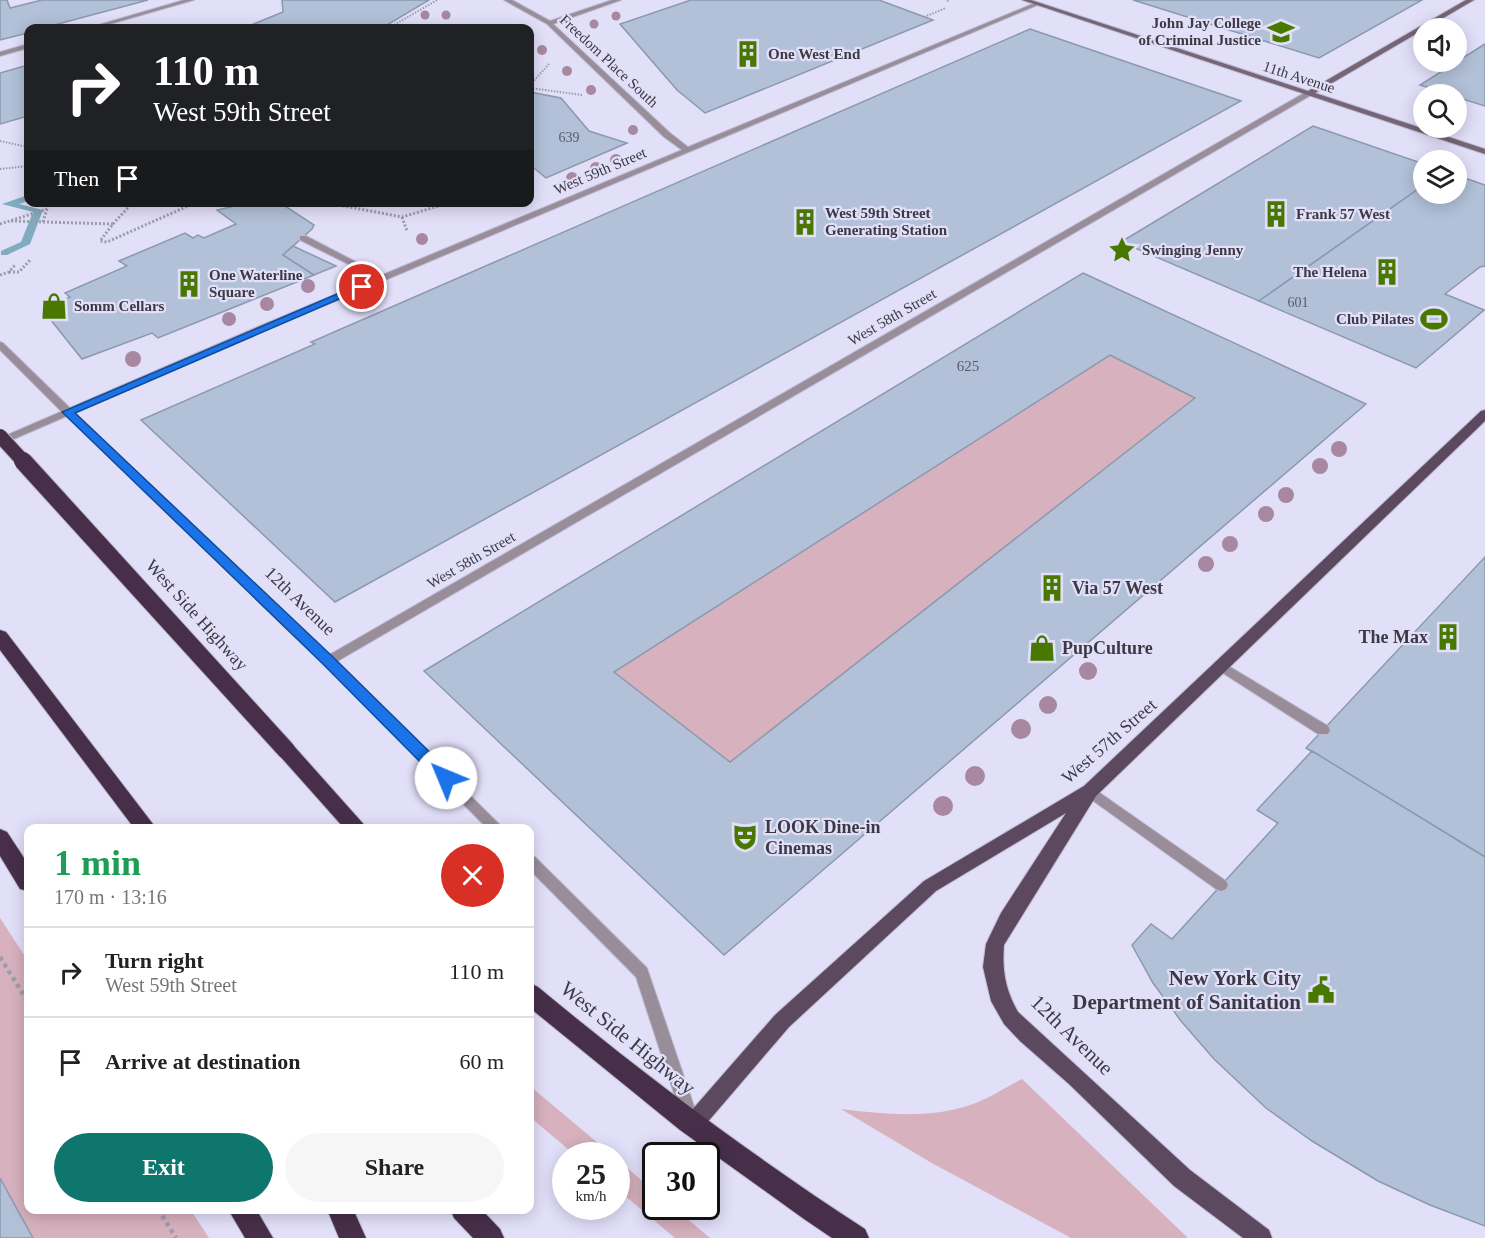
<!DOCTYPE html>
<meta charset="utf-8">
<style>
body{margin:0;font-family:Georgia,serif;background:#f6f6f6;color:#222;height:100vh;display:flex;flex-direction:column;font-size:22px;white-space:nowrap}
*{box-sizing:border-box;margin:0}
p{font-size:20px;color:#767676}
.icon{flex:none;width:33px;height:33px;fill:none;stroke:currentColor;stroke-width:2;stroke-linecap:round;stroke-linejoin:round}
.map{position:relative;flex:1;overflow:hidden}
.details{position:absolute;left:24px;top:824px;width:510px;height:390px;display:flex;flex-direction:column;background:#fff;border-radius:12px;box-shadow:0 3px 15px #0003}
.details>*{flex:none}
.guide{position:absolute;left:24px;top:24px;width:510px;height:183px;border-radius:12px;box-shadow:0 3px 15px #0003;background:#202124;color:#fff;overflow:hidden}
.tools{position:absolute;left:1413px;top:18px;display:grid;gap:12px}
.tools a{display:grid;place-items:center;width:54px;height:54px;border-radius:50%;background:#fff;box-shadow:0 3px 15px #0003;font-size:30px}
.speed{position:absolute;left:552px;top:1142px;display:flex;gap:12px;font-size:30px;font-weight:700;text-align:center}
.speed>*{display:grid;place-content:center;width:78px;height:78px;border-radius:50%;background:#fff;box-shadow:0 3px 15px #0003;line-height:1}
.speed small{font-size:15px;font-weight:400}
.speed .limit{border:3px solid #111;border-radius:9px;background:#fff;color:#111}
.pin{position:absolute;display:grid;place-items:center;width:51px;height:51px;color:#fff;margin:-26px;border:3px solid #fff;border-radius:50%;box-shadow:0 2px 6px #0007}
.me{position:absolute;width:66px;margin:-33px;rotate:315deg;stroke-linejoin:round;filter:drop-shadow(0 0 4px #0008)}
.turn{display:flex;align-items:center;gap:21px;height:126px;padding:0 30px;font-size:27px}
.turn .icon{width:78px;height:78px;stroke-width:2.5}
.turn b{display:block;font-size:42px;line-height:51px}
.then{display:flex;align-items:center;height:57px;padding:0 30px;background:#0003;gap:12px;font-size:22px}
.round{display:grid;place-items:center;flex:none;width:63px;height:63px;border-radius:32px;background:#f6f6f6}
.head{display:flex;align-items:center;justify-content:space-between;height:102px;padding:0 30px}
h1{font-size:36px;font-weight:700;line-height:45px;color:#1e9e55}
.action{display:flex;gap:12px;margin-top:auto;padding:12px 30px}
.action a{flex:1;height:69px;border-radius:36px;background:#0f766e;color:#fff;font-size:24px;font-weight:700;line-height:69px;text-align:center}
.action a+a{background:#f6f6f6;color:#222}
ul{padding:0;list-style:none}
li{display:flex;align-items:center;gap:18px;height:90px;padding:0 30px;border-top:2px solid #e0e0e0}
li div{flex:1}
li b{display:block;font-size:22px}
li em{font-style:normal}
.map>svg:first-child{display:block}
</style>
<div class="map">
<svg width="1485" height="1238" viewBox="0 0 1485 1238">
<rect width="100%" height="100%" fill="#e2dff9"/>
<g fill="#d7b1be">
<polygon points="1110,355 1195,398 730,762 614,672"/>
<polygon points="0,918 28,961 28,1209 190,1209 209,1238 0,1238"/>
<path d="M1022 1079 1188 1238H1071L930 1162 841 1109C888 1115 941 1120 985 1099 998 1093 1010 1085 1022 1079Z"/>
<polygon points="530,1086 612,1155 575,1155 530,1117"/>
<polygon points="617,1159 655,1192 656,1206 672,1206 710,1238 675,1238 617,1189"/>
</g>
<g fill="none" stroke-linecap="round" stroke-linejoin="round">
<polygon fill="#81acbf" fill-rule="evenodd" points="28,195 28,201 19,204 43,210 30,244 7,255 1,255 1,251 21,242 33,212 2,204"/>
</g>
<g fill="#b2c1d8" stroke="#8b99af" stroke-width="1.5" fill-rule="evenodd">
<polygon points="0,0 7,0 10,8 42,0 148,0 43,28 28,28 28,33 0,40"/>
<polygon points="282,0 429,0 382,28 244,28 283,12"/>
<polygon points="691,0 879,0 933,20 705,113 677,90 620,24"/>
<polygon points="1133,0 1422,0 1319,58"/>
<polygon points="1030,29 1241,101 335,602 141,420 315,344 311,342"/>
<polygon points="1485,44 1485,106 1456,97 1456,94 1449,94 1420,85"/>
<polygon points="28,65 28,116 0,124 0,73"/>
<polygon points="530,92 561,98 589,131 627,143 546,178 530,165"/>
<polygon points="1313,126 1424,164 1424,185 1259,301 1121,242"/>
<polygon points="1456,175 1485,185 1485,266 1480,267 1445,294 1484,310 1416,368 1259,301 1424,185 1424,194 1456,194"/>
<polygon points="252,202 279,202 314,225 312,229 283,255 314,275 158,338 152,333 82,359 42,309 70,297 65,293 127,266 119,261 185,233 193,238 198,235 204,238 236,224 217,210"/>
<polygon points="293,246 336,266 314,275 283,255"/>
<path d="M1083 273 1366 404 724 955 424 671ZM1110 355 1195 398 730 762 614 672Z"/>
<polygon points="1485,557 1485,857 1306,748"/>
<polygon points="1312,751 1485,857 1485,1226 1430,1205 1378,1181 1312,1141 1266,1108 1214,1059 1181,1021 1153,983 1132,945 1151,924 1172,939 1278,823 1257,810"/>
<polygon points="0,1178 33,1238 0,1238"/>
</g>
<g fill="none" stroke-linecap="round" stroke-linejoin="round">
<defs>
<g id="lane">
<polygon points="300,236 306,236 387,278 386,280 380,280 300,240"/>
<polygon points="0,342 3,343 72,410 72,414 64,414 0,350"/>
<polygon points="1222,662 1328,726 1330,730 1328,734 1318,734 1218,670 1216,667 1218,664"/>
<polygon points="1090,786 1226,881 1228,885 1226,889 1221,891 1216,889 1085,795 1083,791 1085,787"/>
</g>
<g id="street">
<polygon points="184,0 194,0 96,28 88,28"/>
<polygon points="504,0 512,0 550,21 612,0 621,0 553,24 670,133 688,147 1035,3 1040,4 262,332 75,413 329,655 1306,92 1313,94 336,662 503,828 487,828 324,664 67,416 0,445 0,438 255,328 682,150 664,137 547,24"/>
<polygon points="28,44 28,48 0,56 0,52"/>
<polygon points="530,855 535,857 647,968 698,1118 696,1124 690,1126 684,1124 682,1118 636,977 530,870"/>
</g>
<polygon id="secondary" points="1022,0 1031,0 1308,91 1466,0 1474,0 1315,93 1485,149 1485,154"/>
<path id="primary" d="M1485 410V421L1096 796 1004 945C1002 970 1005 989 1018 1012L1190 1170 1269 1230 1272 1238H1243L1174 1186 1069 1084 1020 1041 1004 1024 991 1001 983 967 986 944 1001 913 1066 813 936 891 789 1027 699 1132 692 1135 685 1132 682 1125 685 1118 775 1015 924 881 1084 786 1481 411Z"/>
<g id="highway">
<polygon points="0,630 6,632 156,828 134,828 0,650"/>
<polygon points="286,742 293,745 367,828 344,828 279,755 276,750 279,745"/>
<polygon points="0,829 7,832 28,864 28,891 20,889 0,856"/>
<path d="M530 983 538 987C643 1074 751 1155 865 1229L869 1238H832L804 1219 680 1130 530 1008Z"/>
<polygon points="228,1209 256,1209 273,1238 245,1238"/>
<polygon points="327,1209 353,1209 366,1238 339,1238"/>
<polygon points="450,1209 481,1209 500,1229 504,1238 473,1238 454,1218"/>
</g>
</defs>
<use href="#lane" stroke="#bdbbd1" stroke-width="2"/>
<use href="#street" stroke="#bdbbd1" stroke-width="2"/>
<use href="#secondary" stroke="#bdbbd1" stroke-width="2"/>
<use href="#primary" stroke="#bdbbd1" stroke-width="2"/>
<use href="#highway" stroke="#bdbbd1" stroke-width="2"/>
<g stroke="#9d9bae" stroke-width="2" stroke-dasharray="1.5 1.5" stroke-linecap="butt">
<polyline points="947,1 950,0"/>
<polyline points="924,17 946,8"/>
<polyline points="389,28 437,0"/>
<polyline points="530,85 549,64"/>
<polyline points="530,88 582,95"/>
<polyline points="0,141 28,147"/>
<polyline points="0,169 28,166"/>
</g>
<g stroke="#9d9bae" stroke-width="3" stroke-dasharray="2 2" stroke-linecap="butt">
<polyline points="323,202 402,217 452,202"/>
<polyline points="402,217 407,231"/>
<polyline points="11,221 113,224 100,241 107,242 197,202"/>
<polyline points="43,222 49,202"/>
<polyline points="0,224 47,209"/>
<polyline points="113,224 133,202"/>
<polyline points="9,272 19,272 31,259"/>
<polyline points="0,275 9,272 15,265"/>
</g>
<g stroke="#9d9bae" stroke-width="4.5" stroke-dasharray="4 4" stroke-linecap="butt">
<polyline points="0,957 28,1002"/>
<polyline points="158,1209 176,1238"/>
</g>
<use href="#lane" fill="#998d9a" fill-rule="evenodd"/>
<use href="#street" fill="#998d9a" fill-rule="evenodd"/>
<use href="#secondary" fill="#766477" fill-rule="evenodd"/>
<use href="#primary" fill="#5c485f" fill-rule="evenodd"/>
<use href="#highway" fill="#472f49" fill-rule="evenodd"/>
<defs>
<polyline id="highway-bridge-far1" points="0,436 24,462"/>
<polyline id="highway-bridge" points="23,461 286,750"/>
</defs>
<use href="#highway-bridge-far1" stroke="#bdbbd1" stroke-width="16" stroke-linecap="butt"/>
<use href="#highway-bridge" stroke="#bdbbd1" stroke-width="20" stroke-linecap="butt"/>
<use href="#highway-bridge-far1" stroke="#472f49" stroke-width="14"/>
<use href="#highway-bridge" stroke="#472f49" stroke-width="18"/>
</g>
<g fill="#a888a0">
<circle cx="425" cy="15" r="4.5"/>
<circle cx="446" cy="15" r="4.5"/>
<circle cx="616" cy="16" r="4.5"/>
<circle cx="594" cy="24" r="4.5"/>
<circle cx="542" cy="50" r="5"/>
<circle cx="567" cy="71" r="5"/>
<circle cx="591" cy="90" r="5"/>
<circle cx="633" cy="130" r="5"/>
<circle cx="616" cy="160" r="6"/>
<circle cx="596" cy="168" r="6"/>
<circle cx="572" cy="178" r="6"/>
<circle cx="422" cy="239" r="6"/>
<circle cx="308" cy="286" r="7"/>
<circle cx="267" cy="304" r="7"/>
<circle cx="229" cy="319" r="7"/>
<circle cx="133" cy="359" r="8"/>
<circle cx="1339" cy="449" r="8"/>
<circle cx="1320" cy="466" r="8"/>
<circle cx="1286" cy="495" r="8"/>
<circle cx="1266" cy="514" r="8"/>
<circle cx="1230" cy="544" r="8"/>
<circle cx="1206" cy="564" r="8"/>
<circle cx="1088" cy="671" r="9"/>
<circle cx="1048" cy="705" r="9"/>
<circle cx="1021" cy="729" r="10"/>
<circle cx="975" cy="776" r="10"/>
<circle cx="943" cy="806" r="10"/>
</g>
<polygon fill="#1a73e8" stroke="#114b97" stroke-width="1.5" points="358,285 367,287 75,413 333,657 451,773 453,778 451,782 440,782 323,664 62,412"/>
<defs>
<symbol id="university-bare" viewBox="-9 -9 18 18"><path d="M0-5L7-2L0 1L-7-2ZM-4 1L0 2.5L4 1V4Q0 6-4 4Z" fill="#487800" stroke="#e2dff9" stroke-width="2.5" paint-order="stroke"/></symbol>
<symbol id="building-bare" viewBox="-9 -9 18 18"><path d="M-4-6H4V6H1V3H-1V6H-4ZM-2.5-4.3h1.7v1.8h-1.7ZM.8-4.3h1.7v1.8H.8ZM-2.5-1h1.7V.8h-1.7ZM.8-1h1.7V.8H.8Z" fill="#487800" stroke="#e2dff9" stroke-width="2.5" paint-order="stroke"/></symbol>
<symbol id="sight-bare" viewBox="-9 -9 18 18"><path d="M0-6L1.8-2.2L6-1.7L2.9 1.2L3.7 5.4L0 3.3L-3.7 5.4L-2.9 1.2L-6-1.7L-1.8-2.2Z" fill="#487800" stroke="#e2dff9" stroke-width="2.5" paint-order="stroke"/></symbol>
<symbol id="shop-bare" viewBox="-9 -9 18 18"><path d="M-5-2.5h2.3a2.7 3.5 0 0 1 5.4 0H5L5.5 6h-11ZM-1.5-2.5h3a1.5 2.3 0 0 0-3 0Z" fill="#487800" stroke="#e2dff9" stroke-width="2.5" paint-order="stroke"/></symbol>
<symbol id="stadium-bare" viewBox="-9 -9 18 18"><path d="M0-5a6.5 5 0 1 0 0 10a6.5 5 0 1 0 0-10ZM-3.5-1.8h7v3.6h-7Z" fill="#487800" stroke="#e2dff9" stroke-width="2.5" paint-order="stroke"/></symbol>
<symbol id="theatre-bare" viewBox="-9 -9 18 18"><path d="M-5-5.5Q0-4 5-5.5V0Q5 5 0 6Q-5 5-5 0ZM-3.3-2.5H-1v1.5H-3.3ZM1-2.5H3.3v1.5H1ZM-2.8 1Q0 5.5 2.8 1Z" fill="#487800" stroke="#e2dff9" stroke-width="2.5" paint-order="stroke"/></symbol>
<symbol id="civic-bare" viewBox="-9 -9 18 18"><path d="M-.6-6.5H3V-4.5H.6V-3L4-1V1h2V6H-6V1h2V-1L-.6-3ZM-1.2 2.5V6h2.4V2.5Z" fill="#487800" stroke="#e2dff9" stroke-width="2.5" paint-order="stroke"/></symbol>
</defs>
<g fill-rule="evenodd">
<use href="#university-bare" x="1262" y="13" width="38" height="38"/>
<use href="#building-bare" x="729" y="35" width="38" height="38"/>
<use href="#building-bare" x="1257" y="195" width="38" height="38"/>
<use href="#building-bare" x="786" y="203" width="38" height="38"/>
<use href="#sight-bare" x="1103" y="231" width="38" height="38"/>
<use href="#building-bare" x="1368" y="253" width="38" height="38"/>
<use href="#building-bare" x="170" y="265" width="38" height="38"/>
<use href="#shop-bare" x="35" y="287" width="38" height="38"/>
<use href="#stadium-bare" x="1415" y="300" width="38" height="38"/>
<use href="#building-bare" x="1033" y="569" width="38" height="38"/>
<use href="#building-bare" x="1429" y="618" width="38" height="38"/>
<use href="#shop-bare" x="1023" y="629" width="38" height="38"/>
<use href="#theatre-bare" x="726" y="818" width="38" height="38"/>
<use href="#civic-bare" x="1302" y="971" width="38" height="38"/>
</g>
<g text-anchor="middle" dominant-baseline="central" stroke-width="4.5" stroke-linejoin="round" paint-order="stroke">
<g font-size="14" fill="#595c69">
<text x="569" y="137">639</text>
<text x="1298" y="302">601</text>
</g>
<g font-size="15" font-weight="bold" fill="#3b3a44" stroke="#e2dff9" text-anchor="start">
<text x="1261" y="23" text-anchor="end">John Jay College<tspan x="1261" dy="17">of Criminal Justice</tspan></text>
<text x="768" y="54">One West End</text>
<text x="825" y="213">West 59th Street<tspan x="825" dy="17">Generating Station</tspan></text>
<text x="1296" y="214">Frank 57 West</text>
<text x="1142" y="250">Swinging Jenny</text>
<text x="1367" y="272" text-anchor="end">The Helena</text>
<text x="209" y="275">One Waterline<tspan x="209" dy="17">Square</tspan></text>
<text x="74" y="306">Somm Cellars</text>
<text x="1414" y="319" text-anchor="end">Club Pilates</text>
</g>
<g font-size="15" fill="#3b3a44" stroke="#e2dff9">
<text transform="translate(609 61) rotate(43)">Freedom Place South</text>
<text transform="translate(1299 77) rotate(18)">11th Avenue</text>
<text transform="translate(600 171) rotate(-23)">West 59th Street</text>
<text transform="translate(892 317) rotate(-30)">West 58th Street</text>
<text transform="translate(471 560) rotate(-30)">West 58th Street</text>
</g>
<g font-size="15" fill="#595c69">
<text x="968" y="366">625</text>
</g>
<g font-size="18" font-weight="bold" fill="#3b3a44" stroke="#e2dff9" text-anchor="start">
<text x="1072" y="588">Via 57 West</text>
<text x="1428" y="637" text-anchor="end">The Max</text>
<text x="1062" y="648">PupCulture</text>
<text x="765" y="827">LOOK Dine-in<tspan x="765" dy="21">Cinemas</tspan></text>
</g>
<g font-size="18" fill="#3b3a44" stroke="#e2dff9">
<text transform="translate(300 601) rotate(44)">12th Avenue</text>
<text transform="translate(197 615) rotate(48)">West Side Highway</text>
<text transform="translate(1109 741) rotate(-41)">West 57th Street</text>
</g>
<g font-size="21" font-weight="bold" fill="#3b3a44" stroke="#e2dff9" text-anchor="end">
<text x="1301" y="978">New York City<tspan x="1301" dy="24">Department of Sanitation</tspan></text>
</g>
<g font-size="21" fill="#3b3a44" stroke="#e2dff9">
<text transform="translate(1072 1035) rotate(44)">12th Avenue</text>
<text transform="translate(628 1038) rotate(39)">West Side Highway</text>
</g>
</g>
</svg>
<div class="tools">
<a><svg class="icon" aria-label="sound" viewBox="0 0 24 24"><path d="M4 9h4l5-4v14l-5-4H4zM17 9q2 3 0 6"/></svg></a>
<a><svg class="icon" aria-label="search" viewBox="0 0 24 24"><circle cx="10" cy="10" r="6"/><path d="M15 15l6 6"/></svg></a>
<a><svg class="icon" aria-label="layers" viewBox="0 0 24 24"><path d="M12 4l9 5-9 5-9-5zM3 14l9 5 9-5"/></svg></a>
</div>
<div class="speed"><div>25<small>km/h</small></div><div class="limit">30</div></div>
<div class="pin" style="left:362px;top:287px;background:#d93025"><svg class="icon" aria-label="arrive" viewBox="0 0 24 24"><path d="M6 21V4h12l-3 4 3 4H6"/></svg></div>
<svg class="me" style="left:446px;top:778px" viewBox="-20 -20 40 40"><circle r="19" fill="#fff"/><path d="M0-13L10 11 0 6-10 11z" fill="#1a73e8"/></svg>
<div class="guide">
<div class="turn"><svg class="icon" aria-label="right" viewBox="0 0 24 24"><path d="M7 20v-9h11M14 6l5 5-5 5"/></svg><div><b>110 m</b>West 59th Street</div></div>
<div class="then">Then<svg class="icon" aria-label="arrive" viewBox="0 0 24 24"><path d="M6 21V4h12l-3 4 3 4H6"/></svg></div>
</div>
<section class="details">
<div class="head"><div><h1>1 min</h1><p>170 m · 13:16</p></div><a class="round" style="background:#d93025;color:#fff"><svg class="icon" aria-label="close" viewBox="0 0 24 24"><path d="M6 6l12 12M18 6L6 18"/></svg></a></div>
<ul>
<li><svg class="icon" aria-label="right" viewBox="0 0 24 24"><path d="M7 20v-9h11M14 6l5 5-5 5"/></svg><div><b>Turn right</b><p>West 59th Street</p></div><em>110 m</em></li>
<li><svg class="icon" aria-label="arrive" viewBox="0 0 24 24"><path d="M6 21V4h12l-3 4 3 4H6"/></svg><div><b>Arrive at destination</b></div><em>60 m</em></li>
</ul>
<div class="action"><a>Exit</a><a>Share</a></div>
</section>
</div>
